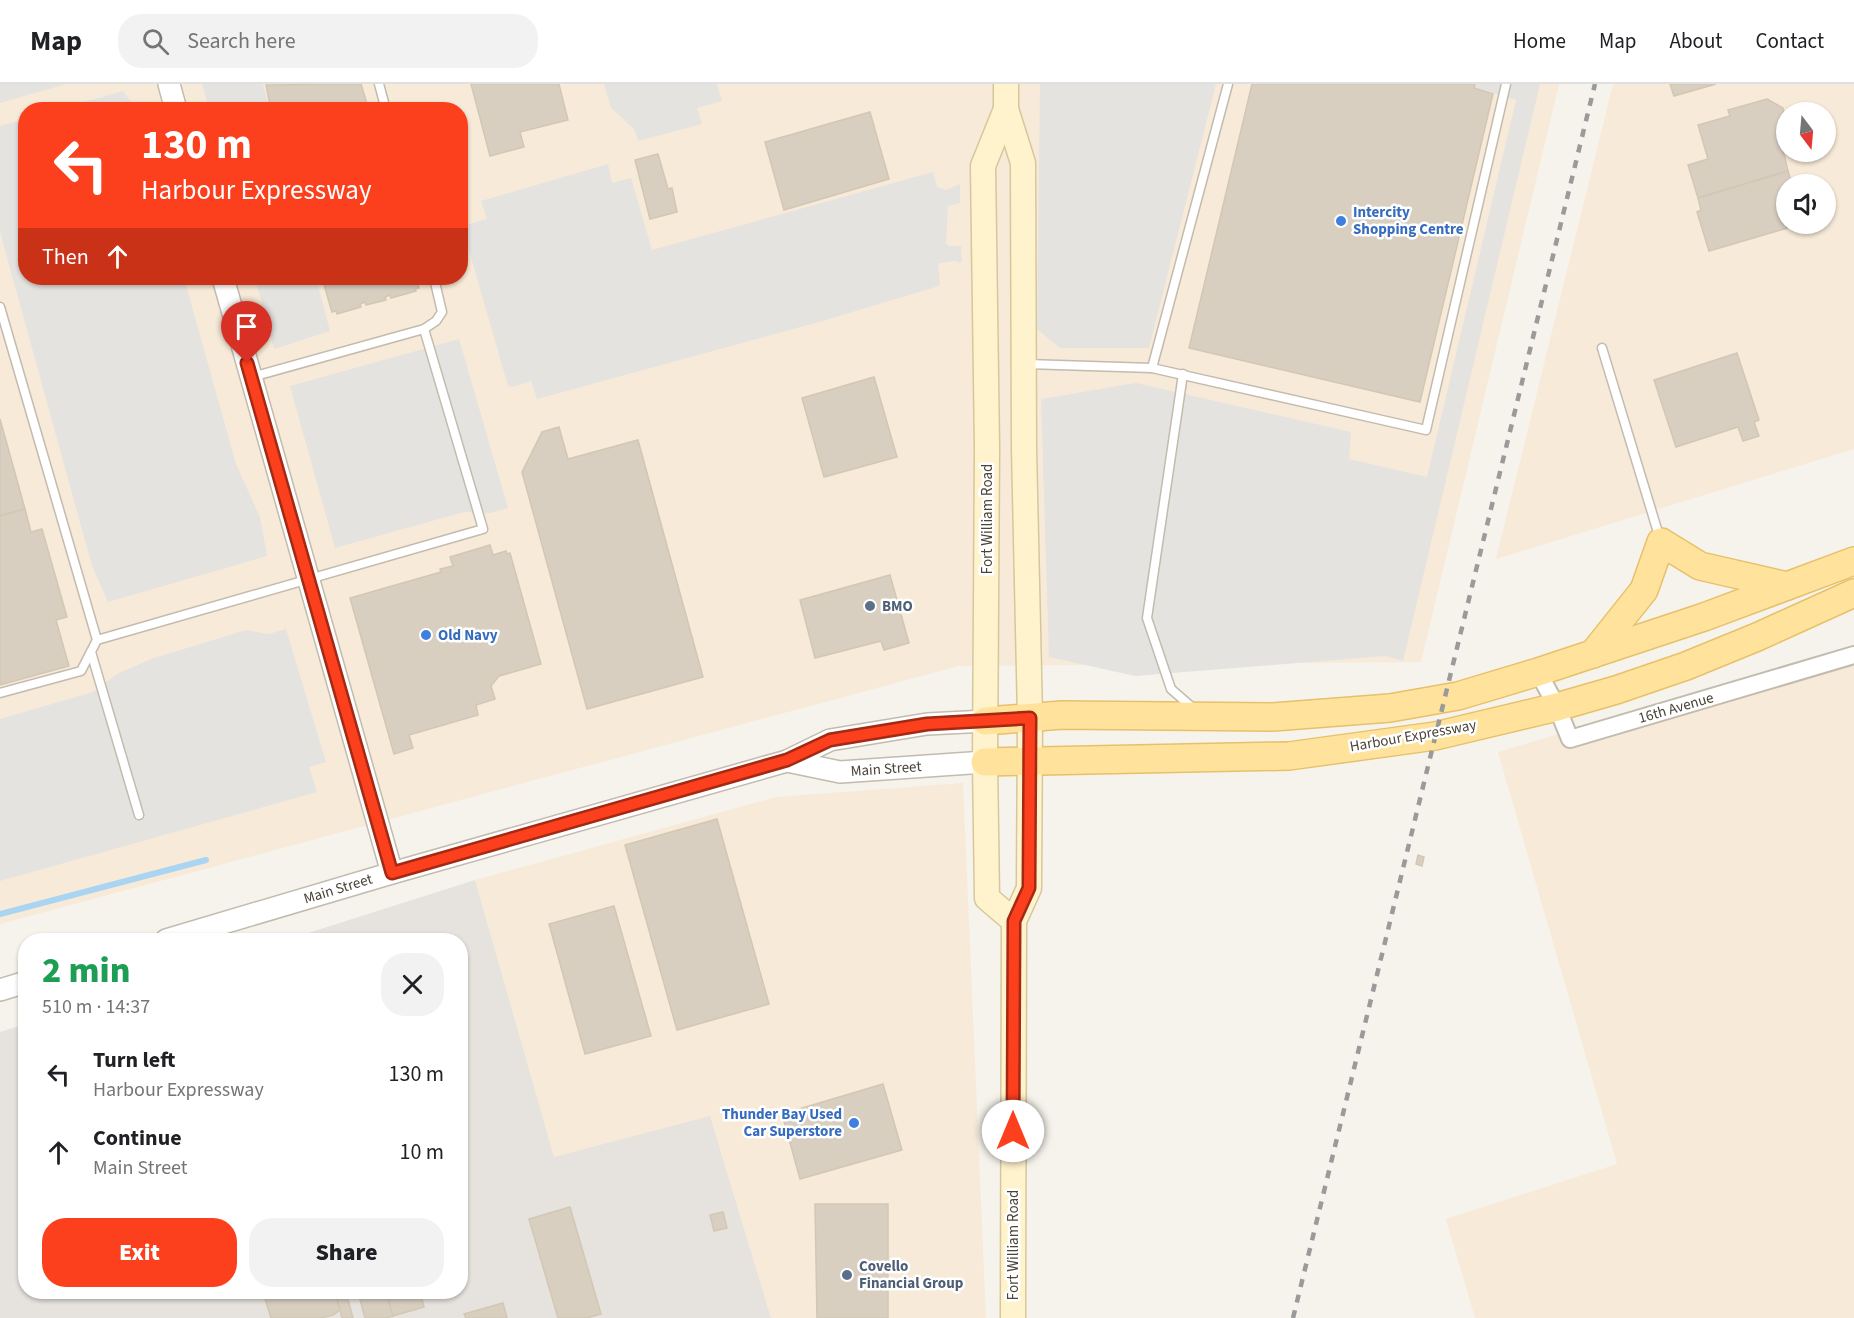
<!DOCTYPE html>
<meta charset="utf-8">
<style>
body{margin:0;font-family:"Source Sans 3",sans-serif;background:#f2f2f2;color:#202124;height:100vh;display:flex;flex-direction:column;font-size:22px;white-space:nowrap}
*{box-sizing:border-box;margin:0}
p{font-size:20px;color:#757577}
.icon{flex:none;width:33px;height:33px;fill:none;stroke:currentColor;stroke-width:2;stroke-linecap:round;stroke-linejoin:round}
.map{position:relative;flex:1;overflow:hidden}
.side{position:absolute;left:18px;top:849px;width:450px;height:366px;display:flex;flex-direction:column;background:#fff;border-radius:24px;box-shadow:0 2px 4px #0004}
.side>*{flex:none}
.guide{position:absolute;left:18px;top:18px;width:450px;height:183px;border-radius:24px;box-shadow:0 2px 4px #0004;background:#fc3f1d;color:#fff;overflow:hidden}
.needle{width:39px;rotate:164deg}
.fabs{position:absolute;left:1776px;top:18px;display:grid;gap:12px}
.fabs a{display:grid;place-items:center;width:60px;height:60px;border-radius:50%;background:#fff;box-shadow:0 2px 4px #0004;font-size:30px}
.pin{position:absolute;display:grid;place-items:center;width:51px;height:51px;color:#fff;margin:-62px -26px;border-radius:50% 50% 50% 0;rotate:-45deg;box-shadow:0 0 6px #0007}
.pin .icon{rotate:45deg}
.me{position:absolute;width:66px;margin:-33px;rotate:0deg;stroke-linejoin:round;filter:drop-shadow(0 0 4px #0008)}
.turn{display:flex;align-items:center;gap:21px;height:126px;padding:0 24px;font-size:27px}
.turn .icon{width:78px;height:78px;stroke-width:2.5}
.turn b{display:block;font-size:42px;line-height:51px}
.then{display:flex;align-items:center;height:57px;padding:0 24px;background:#0003;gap:12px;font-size:22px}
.round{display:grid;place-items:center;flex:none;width:63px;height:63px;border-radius:24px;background:#f2f2f2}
.summary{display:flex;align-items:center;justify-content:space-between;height:102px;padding:0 24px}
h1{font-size:36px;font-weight:800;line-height:45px;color:#1e9e55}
.action{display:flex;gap:12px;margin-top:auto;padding:12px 24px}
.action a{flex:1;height:69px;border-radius:24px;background:#fc3f1d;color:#fff;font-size:24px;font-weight:800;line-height:69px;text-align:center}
.action a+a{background:#f2f2f2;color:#202124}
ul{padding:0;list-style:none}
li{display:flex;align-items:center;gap:18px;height:78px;padding:0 24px}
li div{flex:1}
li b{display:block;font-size:22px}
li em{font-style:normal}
header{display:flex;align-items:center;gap:36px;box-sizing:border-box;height:84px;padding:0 30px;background:#fff;border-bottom:2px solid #e0e0e0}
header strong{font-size:28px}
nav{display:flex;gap:33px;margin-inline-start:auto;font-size:21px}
.search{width:420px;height:54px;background:#f2f2f2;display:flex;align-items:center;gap:15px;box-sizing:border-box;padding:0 21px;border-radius:24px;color:#757577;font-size:22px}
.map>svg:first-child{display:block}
</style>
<header>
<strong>Map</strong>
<div class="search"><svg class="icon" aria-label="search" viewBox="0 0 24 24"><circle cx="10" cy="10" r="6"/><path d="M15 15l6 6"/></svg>Search here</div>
<nav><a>Home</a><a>Map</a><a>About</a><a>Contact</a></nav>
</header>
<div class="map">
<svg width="1854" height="1234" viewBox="0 0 1854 1234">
<rect width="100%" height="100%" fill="#f6f3ec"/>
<g fill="#f7ead8" fill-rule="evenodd">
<path d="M0 0H1559L1421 578 959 582 0 840ZM26 26H460V194H26Z"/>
<path d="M1613 0H1854V365L1496 475ZM1786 28H1826V68H1786ZM1786 100H1826V140H1786Z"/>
<polygon points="1854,563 1854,1234 1475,1234 1446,1135 1617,1080 1498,668"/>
<polygon points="963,699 986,1234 771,1234 710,1033 554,1073 475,796 776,713"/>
</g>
<polygon fill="#e6e2dd" points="475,796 554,1073 710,1032 771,1234 0,1234 0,948 25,940 26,1208 460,1208 460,856 286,856"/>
<g fill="#e5e3e0">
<polygon points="0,0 66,0 0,19"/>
<polygon points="202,0 263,0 270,25 209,25"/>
<polygon points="604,0 717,0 722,17 697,24 702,40 638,57 634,45 611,24"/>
<polygon points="1040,0 1216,0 1149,264 1060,264 1037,245"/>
<polygon points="1475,0 1540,0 1403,577 1385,572 1135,592 1049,573 1041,315 1136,299 1351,348 1349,375 1427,393 1516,16 1474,4"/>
<polygon points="123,7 136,25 59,25"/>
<polygon points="25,35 26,194 184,194 236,380 260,433 267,472 108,518 92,482 0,148 0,42"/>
<polygon points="608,80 612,99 631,94 652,166 933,88 937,103 946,106 960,100 960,119 948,122 946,159 948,162 961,162 962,179 955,177 940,179 938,181 940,199 939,202 819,238 537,315 531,297 512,303 508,302 462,142 487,135 481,117"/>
<polygon points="255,194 316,194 330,247 274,265"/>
<polygon points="459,255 508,424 491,429 464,428 335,464 290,302"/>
<polygon points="286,545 326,678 309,683 317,708 0,797 0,635 93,608 117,590 151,575 246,546 269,550"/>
</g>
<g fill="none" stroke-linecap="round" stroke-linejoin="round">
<polyline stroke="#a9d4f2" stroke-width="6" points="0,830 206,776"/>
</g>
<g fill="#d8cfc1" stroke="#d3c7b4" stroke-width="1.5">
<polygon points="361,0 369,26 271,26 266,1"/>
<polygon points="471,0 559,0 568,36 520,48 524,63 490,72"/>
<polygon points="1252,0 1475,0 1474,4 1493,10 1420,318 1189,264"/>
<polygon points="1670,0 1716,0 1674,12"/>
<polygon points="1767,15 1783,24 1786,36 1786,59 1783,66 1788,87 1698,114 1688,81 1708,75 1698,41 1730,32 1728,26"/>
<polygon points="870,28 889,95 784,126 765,58"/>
<polygon points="658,70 668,105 672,104 677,128 650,135 635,76"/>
<polygon points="1788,87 1792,100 1786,100 1786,140 1793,140 1791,143 1709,167 1697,128 1701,126 1698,114"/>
<polygon points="322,194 416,194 419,204 415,205 416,207 391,214 390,211 385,213 386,216 366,221 365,218 360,220 361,223 337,230 336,227 332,228"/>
<polygon points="1737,269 1759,336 1754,338 1759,352 1743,357 1738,343 1676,363 1654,296"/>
<polygon points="874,293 897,373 824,393 802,314"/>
<polygon points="0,335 25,425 0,432"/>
<polygon points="559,343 568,375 638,356 703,593 587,625 522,388 542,348"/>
<polygon points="25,425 31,448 42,445 67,533 56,536 69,582 0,601 0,432"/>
<polygon points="490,461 493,471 506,467 507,470 510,469 541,580 499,592 491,602 495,615 476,621 478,631 409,651 413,664 394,670 350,514 441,488 440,485 453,482 450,473"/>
<polygon points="890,491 909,559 884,566 881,557 815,574 800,516"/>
<polygon points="717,735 769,920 677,946 625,761"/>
<polygon points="1418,771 1424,773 1422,782 1416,780"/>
<polygon points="614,822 651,952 585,970 549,840"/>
<polygon points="883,1000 902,1066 800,1095 782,1030"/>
<polygon points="815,1120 888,1120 888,1234 817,1234"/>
<polygon points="570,1123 601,1230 587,1234 558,1234 529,1135"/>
<polygon points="723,1128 727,1144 714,1147 710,1131"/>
<polygon points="263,1208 335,1208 340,1226 333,1231 321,1234 271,1234"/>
<polygon points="346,1208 353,1234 342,1234 340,1226 336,1211"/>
<polygon points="358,1208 386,1208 393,1232 386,1234 365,1234"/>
<polygon points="386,1208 420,1208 424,1223 393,1232"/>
<polygon points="503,1219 507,1234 466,1234 464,1230"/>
</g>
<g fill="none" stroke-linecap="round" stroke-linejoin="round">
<defs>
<g id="service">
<polyline points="379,0 386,26"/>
<polyline points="0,223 97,556 483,445 424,245"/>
<polyline points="1602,264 1660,455"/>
<polyline points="1027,280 1152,284 1426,346 1506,0"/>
<polyline points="1152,284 1228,0"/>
<polyline points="1183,290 1147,534 1171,605 1194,625"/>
<polyline points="252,293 424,245 436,237 442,228 434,194"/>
<polyline points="91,568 139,731"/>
<polyline points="0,609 81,587 97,556"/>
</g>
<polyline id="minor" points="1538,588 1557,623 1570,655 1854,571"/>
<g id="tertiary">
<polyline points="169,0 176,26"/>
<polyline points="223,194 392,789"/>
<polyline points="787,677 840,688 985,678"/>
<polyline points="166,856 392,789 787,677 830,656 927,640 986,637"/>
<polyline points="0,906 26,898"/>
</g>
<g id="secondary">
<polyline points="1006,0 1006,25 1023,79 1024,364 1030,634 1029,804 1014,837 1013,1234"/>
<polyline points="1006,25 983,82 987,364 985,678 987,814 1014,837"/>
</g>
<g id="primary">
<polyline points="1593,570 1644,506 1661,458 1700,482 1787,502"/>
<polyline points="986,637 1062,631 1273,633 1390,624 1458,612 1538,588 1704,533 1854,477"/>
<polyline points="985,678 1289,672 1435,652 1557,623 1616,606 1686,582 1757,553 1854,509"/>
</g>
</defs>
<use href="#service" stroke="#c2bbae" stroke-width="11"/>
<use href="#minor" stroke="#c2bbae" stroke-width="20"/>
<use href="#tertiary" stroke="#c2bbae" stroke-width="24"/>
<use href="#secondary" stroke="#d6c79b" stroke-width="27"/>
<use href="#primary" stroke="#e6c16a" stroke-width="30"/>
<use href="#service" stroke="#fff" stroke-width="8"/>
<use href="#minor" stroke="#fff" stroke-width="16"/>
<use href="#tertiary" stroke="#fff" stroke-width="21"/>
<use href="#secondary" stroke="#fff3cd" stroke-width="24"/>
<use href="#primary" stroke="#ffe39c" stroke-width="27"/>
<polyline stroke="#9a9a9a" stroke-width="4.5" stroke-dasharray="8 8" stroke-linecap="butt" points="1293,1234 1595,0"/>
</g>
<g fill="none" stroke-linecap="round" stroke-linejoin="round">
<defs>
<polyline id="route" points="247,279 392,789 787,676 830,656 927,640 1030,634 1029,804 1014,837 1013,1047"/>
</defs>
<use href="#route" stroke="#a42913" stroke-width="15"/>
<use href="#route" stroke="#fc3f1d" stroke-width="10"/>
</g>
<g fill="#3f7fe0" stroke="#fff" stroke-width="2">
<circle cx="1341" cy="137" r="6"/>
<circle cx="426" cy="551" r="6"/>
<circle cx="854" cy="1039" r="6"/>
</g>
<g fill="#5c6f8a" stroke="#fff" stroke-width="2">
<circle cx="870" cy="522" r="6"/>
<circle cx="847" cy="1191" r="6"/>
</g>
<g text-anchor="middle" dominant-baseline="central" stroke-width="5" stroke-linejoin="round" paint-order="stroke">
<g font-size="15" font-weight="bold" fill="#366cbe" stroke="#fff" text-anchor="start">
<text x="1353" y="128">Intercity<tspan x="1353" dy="17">Shopping Centre</tspan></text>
<text x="438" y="551">Old Navy</text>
<text x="842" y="1030" text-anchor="end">Thunder Bay Used<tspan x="842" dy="17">Car Superstore</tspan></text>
</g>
<g font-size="15" fill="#4b4439" stroke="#fff">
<text transform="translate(987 435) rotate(-90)">Fort William Road</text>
<text transform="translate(1676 624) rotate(-16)">16th Avenue</text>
<text transform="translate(1413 652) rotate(-10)">Harbour Expressway</text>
<text transform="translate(886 685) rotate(-4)">Main Street</text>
<text transform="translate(338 805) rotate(-17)">Main Street</text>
<text transform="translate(1013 1161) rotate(-90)">Fort William Road</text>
</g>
<g font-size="15" font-weight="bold" fill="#4e5e75" stroke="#fff" text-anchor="start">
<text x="882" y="522">BMO</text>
<text x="859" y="1182">Covello<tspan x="859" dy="17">Financial Group</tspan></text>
</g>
</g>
</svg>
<div class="fabs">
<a><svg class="needle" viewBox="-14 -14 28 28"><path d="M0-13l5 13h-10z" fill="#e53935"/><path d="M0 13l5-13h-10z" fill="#757577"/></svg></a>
<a><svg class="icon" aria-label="sound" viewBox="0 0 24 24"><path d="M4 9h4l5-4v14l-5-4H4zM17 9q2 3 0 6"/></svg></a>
</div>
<div class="pin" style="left:247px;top:279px;background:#d93025"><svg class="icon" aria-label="arrive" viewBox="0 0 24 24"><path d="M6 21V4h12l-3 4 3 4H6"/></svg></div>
<svg class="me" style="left:1013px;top:1047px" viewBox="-20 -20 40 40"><circle r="19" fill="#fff"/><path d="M0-13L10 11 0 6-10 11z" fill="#fc3f1d"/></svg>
<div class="guide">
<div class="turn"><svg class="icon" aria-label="left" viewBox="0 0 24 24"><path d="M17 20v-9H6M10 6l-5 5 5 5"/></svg><div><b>130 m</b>Harbour Expressway</div></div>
<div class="then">Then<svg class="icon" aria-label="ahead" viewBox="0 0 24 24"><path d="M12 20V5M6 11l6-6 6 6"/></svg></div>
</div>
<section class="side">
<div class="summary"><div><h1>2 min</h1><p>510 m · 14:37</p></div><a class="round"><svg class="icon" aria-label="close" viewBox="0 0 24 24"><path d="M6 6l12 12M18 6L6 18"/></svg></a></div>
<ul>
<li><svg class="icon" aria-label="left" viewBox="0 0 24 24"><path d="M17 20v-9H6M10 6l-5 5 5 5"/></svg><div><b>Turn left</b><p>Harbour Expressway</p></div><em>130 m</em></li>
<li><svg class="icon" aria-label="ahead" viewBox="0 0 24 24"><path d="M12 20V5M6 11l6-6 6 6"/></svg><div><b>Continue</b><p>Main Street</p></div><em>10 m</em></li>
</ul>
<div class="action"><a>Exit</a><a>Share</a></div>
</section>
</div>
